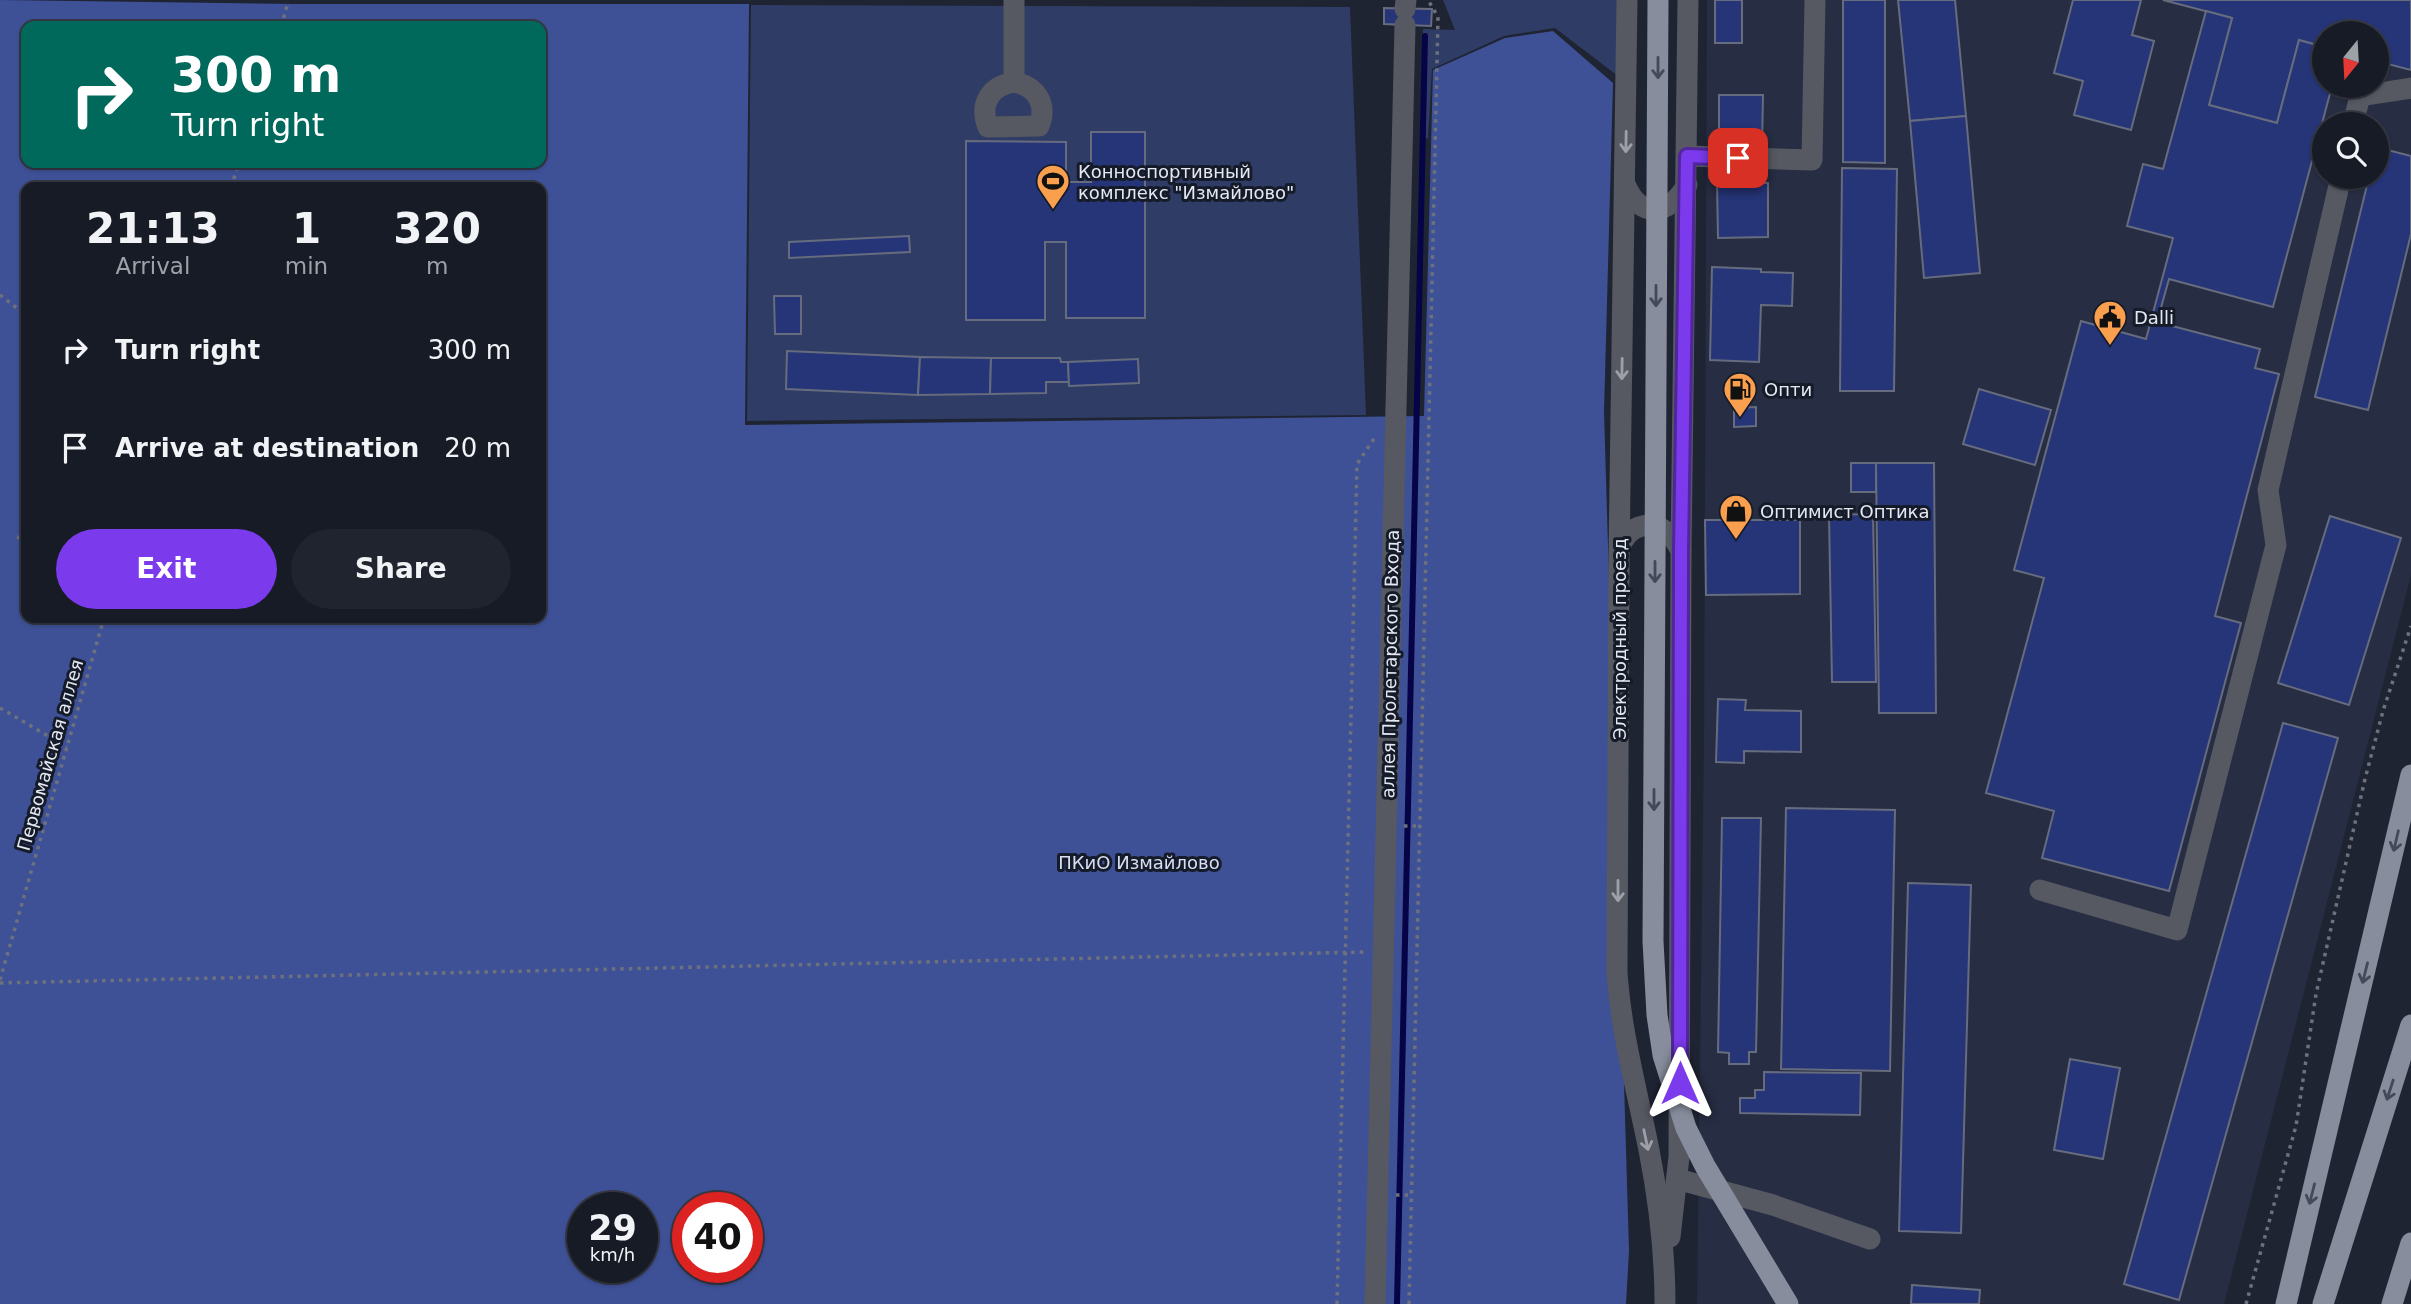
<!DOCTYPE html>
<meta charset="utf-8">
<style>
body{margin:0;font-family:"DejaVu Sans",sans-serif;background:#20242e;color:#f1f3f6;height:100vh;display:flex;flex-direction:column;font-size:26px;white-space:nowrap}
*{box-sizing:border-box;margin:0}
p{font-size:23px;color:#9ea1a7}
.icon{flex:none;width:38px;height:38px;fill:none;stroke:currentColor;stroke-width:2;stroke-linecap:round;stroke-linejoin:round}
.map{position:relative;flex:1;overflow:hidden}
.panel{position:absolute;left:21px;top:182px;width:525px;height:441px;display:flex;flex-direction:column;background:#171b26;border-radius:14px;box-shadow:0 2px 5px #0004,0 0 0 2px #363943}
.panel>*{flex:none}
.top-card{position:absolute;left:21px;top:21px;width:525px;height:147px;border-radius:14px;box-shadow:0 2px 5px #0004,0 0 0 2px #363943;background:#00695c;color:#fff;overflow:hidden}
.needle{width:46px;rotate:198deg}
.tools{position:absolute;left:2312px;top:21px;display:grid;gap:14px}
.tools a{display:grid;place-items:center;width:77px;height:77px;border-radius:50%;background:#171b26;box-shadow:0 2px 5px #0004,0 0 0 2px #363943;font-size:35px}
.speed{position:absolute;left:567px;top:1192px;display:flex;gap:14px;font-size:35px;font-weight:700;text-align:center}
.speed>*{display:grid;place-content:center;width:91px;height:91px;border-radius:50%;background:#171b26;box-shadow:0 2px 5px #0004,0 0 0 2px #363943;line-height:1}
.speed small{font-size:18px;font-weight:400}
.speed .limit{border:10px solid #d22;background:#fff;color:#111}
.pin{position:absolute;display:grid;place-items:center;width:60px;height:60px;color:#fff;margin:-30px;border-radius:14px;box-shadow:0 4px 10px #0006}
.me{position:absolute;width:77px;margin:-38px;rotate:0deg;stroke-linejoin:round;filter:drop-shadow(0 0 5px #0008)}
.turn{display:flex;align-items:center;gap:24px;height:147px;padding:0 35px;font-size:32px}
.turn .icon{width:91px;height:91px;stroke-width:2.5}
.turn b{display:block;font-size:49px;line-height:60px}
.eta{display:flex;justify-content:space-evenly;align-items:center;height:119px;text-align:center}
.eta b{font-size:42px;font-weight:800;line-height:49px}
.cta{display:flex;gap:14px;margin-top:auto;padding:14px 35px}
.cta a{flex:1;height:80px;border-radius:42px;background:#7c3aed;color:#fff;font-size:28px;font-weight:800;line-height:80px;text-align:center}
.cta a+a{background:#20242e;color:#f1f3f6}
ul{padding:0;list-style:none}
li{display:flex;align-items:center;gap:21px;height:98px;padding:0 35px}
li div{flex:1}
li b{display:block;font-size:26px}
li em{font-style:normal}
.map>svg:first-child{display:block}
</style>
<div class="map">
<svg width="2411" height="1304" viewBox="0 0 2411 1304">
<rect width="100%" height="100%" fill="#1f2433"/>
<path fill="#272d42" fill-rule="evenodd" d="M1707 0H2411V575L2224 1304H1697L1704 739ZM2324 33H2376V86H2324ZM2324 124H2376V177H2324Z"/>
<g fill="#2f3c65">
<polygon points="1443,0 1619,0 1618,76 1555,28 1504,36 1432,69 1428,138 1420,140 1423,29 1455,30"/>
<polygon points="751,5 1350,7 1366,415 747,421"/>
</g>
<path fill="#3e5197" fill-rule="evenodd" d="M0 0 296 4H749L745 425 1424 416 1433 70 1505 38 1553 31 1613 83 1604 412 1629 1251 1626 1304H0ZM26 26H541V163H26ZM26 187H541V618H26ZM583 1208H642V1267H583ZM688 1208H747V1267H688Z"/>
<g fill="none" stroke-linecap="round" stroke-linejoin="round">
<polyline stroke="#060346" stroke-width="6" points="1397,1304 1425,36"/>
</g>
<g fill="#253578" stroke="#666c7e" stroke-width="2">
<rect x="1715" y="0" width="27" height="43"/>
<polygon points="1843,0 1885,0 1885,163 1843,162"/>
<polygon points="1898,0 1955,0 1966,116 1910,121"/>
<polygon points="2073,0 2141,0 2132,35 2154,41 2131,130 2074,115 2083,81 2054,73"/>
<polygon points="2163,0 2411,0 2411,70 2376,61 2376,33 2324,33 2324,47 2299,40 2277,123 2209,105 2232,18"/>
<polygon points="1384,8 1432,9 1431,26 1384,24"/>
<polygon points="2206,11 2232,18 2209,105 2277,123 2299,40 2324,47 2324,86 2332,86 2273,307 2169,279 2157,322 2260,349 2255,368 2279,374 2215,616 2241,623 2169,891 2042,858 2054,811 1986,793 2044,578 2014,570 2081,321 2146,339 2173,238 2127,226 2143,164 2163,169"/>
<polygon points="1719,95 1763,95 1762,147 1719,147"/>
<polygon points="1966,116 1980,273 1924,278 1910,121"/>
<polygon points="1091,132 1145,132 1145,318 1066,318 1066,242 1045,242 1045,320 966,320 966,141 1066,142 1066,182 1091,182"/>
<polygon points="2376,147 2411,156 2411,234 2368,410 2315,397 2369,177 2376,177"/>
<polygon points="1842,168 1897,169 1894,391 1840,391"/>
<polygon points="1717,183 1768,183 1768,237 1718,238"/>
<polygon points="909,236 910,252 789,258 789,242"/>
<polygon points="1712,267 1761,269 1761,272 1793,273 1792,306 1761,305 1759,362 1710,360"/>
<polygon points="774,296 801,296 801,334 775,334"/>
<polygon points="787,351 920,357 918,395 786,389"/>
<polygon points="920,357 991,358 990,394 918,395"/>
<polygon points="991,358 1060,358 1061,362 1068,362 1069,382 1046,382 1046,393 990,394"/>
<polygon points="1138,359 1139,383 1069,386 1068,362"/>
<polygon points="1979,389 2051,410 2035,465 1963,444"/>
<polygon points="1756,407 1756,426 1734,427 1734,408"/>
<rect x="1851" y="463" width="25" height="29"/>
<polygon points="1876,463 1934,463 1936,713 1879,713"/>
<polygon points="1873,514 1876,682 1832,682 1829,515"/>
<polygon points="2330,516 2401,538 2349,705 2278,683"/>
<polygon points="1705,520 1800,520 1800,594 1706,595"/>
<polygon points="1718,699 1746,700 1745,710 1801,711 1801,752 1744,751 1744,763 1716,762"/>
<polygon points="2283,723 2338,738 2179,1300 2124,1284"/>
<polygon points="1786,808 1895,810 1890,1071 1781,1069"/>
<polygon points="1722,818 1761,818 1756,1052 1749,1052 1749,1064 1729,1064 1729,1053 1718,1052"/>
<polygon points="1908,883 1971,885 1961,1233 1899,1231"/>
<polygon points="2070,1059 2120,1068 2103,1159 2054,1150"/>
<polygon points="1764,1072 1861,1073 1860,1115 1740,1113 1740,1098 1755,1098 1755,1090 1764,1090"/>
<polygon points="1912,1285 1980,1290 1979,1304 1911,1304"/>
</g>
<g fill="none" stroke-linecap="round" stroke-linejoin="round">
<g stroke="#6d717e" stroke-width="3.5" stroke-dasharray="3.5 5" stroke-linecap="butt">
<polyline points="281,26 288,3"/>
<polyline points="231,187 239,163"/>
<polyline points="0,295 26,315"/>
<polyline points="17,537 26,540"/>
<polyline points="0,708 67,747"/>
<polyline points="1404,826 1420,826"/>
<polyline points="0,980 104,618"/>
<polyline points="0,983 1364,952"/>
<polyline points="1396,1195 1411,1195"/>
<polyline points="1337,1304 1357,464 1375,437"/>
<polyline points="1409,1304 1438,17 1428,0"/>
<polyline points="2246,1304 2296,1126 2316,994 2365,779 2383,711 2411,626"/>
</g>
<g stroke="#565961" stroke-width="21">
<path d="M1627 0 1619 556 1617 972C1621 1033 1637 1090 1649 1150 1659 1201 1665 1253 1665 1304"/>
<polyline points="1405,9 1406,0"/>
<path d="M1014 82C1036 86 1048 104 1039 126L988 127C979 104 990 86 1014 82Z"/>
<polyline points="1014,82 1014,0"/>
<polyline points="2353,124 2360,96 2411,88"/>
<polyline points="1687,156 1812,160 1815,0"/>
<path d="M1625 184C1640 220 1669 216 1687 185"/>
<path d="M1620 549C1626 524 1655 517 1672 537 1676 541 1679 547 1681 551"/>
<polyline points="2040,890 2177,930 2276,545 2268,490 2341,177"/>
<polyline points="1677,1179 1773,1205 1870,1239"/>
<polyline points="1670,1237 1679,1157 1681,551 1688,0"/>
<polyline points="1375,1304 1405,25"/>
</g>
<g stroke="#878d9c" stroke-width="21">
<polyline points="1658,0 1653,941 1657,1015 1663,1055 1686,1128 1705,1166 1788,1304"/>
<polyline points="2286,1304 2411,775"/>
<polyline points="2323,1304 2411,1025"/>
<polyline points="2392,1304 2411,1243"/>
</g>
</g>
<defs><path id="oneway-shaft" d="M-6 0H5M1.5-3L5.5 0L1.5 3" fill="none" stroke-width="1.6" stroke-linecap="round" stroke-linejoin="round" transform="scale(1.75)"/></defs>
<g stroke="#434957">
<use href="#oneway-shaft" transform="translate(1658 68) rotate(90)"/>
<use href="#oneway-shaft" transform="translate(1656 296) rotate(90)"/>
<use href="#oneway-shaft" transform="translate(1655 572) rotate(90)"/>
<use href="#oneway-shaft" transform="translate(1654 800) rotate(90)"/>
<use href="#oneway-shaft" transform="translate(2396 841) rotate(103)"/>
<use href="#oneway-shaft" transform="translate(2365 973) rotate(104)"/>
<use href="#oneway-shaft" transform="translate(2390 1090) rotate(108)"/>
<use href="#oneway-shaft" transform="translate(2312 1194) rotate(104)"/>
</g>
<g stroke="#9da0aa">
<use href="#oneway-shaft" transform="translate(1626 142) rotate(91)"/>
<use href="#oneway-shaft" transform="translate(1622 369) rotate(91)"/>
<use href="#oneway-shaft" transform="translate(1618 891) rotate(90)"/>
<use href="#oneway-shaft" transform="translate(1646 1140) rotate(78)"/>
</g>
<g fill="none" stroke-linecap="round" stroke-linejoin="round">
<defs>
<polyline id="route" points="1680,1083 1681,551 1687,156 1738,158"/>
</defs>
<use href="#route" stroke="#51269a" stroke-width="18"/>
<use href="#route" stroke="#7c3aed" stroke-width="12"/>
</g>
<defs>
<symbol id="stadium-pin" viewBox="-11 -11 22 30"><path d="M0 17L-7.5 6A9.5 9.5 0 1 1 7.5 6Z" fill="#fa9f4e" stroke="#161b29"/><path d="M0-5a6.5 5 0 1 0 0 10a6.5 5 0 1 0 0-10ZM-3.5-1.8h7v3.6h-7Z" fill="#111"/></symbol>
<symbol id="civic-pin" viewBox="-11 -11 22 30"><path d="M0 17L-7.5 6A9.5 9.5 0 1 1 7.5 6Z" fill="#fa9f4e" stroke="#161b29"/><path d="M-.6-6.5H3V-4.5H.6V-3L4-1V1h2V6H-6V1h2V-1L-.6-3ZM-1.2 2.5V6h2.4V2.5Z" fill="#111"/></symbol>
<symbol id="fuel-pin" viewBox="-11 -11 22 30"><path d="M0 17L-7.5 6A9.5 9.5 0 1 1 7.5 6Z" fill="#fa9f4e" stroke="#161b29"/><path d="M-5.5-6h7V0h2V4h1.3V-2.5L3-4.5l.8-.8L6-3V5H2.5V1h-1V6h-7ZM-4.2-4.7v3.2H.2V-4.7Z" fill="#111"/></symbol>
<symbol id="shop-pin" viewBox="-11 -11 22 30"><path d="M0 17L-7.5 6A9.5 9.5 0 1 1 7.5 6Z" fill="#fa9f4e" stroke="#161b29"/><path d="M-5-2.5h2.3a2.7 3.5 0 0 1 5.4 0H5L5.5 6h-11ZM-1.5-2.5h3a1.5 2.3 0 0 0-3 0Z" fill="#111"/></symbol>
</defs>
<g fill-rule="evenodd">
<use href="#stadium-pin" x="1034" y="162" width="38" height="52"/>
<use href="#civic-pin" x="2091" y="298" width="38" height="52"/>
<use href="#fuel-pin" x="1721" y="370" width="38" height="52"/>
<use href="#shop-pin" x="1717" y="492" width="38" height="52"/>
</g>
<g text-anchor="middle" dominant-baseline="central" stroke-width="6" stroke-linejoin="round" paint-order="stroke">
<g font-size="18" fill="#e4e8f2" stroke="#161b29" text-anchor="start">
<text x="1078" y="171">Конноспортивный<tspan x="1078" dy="21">комплекс "Измайлово"</tspan></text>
<text x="2134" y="317">Dalli</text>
<text x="1764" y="389">Опти</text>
<text x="1760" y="511">Оптимист Оптика</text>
</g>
<g font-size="18" fill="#e4e8f2" stroke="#161b29">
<text transform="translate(1619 639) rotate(-90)">Электродный проезд</text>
<text transform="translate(1390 664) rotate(-89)">аллея Пролетарского Входа</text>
<text transform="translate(50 755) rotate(-74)">Первомайская аллея</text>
</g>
<g font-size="18" fill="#d8dff4" stroke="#161b29">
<text x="1139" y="862">ПКиО Измайлово</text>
</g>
</g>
</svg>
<div class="tools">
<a><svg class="needle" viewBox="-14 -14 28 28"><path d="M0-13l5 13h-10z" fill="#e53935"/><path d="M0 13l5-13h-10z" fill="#9ea1a7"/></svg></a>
<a><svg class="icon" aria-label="search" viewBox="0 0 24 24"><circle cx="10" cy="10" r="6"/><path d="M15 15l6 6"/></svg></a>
</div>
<div class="speed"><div>29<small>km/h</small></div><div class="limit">40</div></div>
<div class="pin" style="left:1738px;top:158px;background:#d93025"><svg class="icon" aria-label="arrive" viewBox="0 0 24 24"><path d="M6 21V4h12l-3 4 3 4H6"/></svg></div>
<svg class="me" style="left:1680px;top:1083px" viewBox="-20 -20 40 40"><path d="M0-17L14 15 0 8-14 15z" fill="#7c3aed" stroke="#fff" stroke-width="4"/></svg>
<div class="top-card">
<div class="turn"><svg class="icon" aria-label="right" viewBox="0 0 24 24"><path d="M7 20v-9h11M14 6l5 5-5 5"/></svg><div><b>300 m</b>Turn right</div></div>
</div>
<section class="panel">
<div class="eta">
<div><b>21:13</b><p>Arrival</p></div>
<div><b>1</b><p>min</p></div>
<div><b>320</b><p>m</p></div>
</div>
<ul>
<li><svg class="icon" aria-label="right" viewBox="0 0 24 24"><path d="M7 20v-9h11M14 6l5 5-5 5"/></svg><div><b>Turn right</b></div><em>300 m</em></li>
<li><svg class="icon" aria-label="arrive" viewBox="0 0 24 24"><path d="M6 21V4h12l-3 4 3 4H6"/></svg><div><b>Arrive at destination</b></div><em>20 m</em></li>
</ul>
<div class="cta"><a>Exit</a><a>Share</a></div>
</section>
</div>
